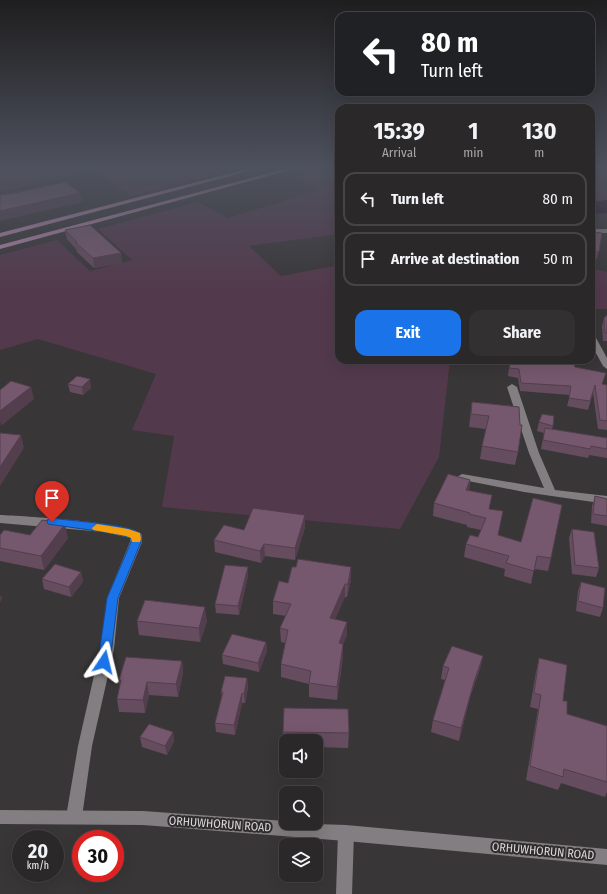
<!DOCTYPE html>
<style>
body{margin:0;font-family:"Fira Sans Condensed",sans-serif;background:#333032;color:#f1f3f6;height:100vh;display:flex;flex-direction:column;font-size:15px;white-space:nowrap}
*{box-sizing:border-box;margin:0}
p{font-size:13px;color:#a6a6a8}
.icon{flex:none;width:22px;height:22px;fill:none;stroke:currentColor;stroke-width:2;stroke-linecap:round;stroke-linejoin:round}
.map{position:relative;flex:1;overflow:hidden}
.drawer{position:absolute;left:335px;top:104px;width:260px;height:260px;display:flex;flex-direction:column;background:#2b282a;border-radius:12px;box-shadow:0 4px 16px #0002,0 0 0 1px #474447}
.drawer>*{flex:none}
.banner{position:absolute;left:335px;top:12px;width:260px;height:84px;border-radius:12px;box-shadow:0 4px 16px #0002,0 0 0 1px #474447;background:#202124;color:#fff;overflow:hidden}
.tools{position:absolute;left:279px;top:734px;display:grid;gap:8px}
.tools a{display:grid;place-items:center;width:44px;height:44px;border-radius:8px;background:#2b282a;box-shadow:0 4px 16px #0002,0 0 0 1px #474447;font-size:20px}
.speed{position:absolute;left:12px;top:830px;display:flex;gap:8px;font-size:20px;font-weight:700;text-align:center}
.speed>*{display:grid;place-content:center;width:52px;height:52px;border-radius:50%;background:#2b282a;box-shadow:0 4px 16px #0002,0 0 0 1px #474447;line-height:1}
.speed small{font-size:10px;font-weight:400}
.speed .limit{border:6px solid #d22;background:#fff;color:#111}
.pin{position:absolute;display:grid;place-items:center;width:34px;height:34px;color:#fff;margin:-41px -17px;border-radius:50% 50% 50% 0;rotate:-45deg;box-shadow:0 0 4px #0007}
.pin .icon{rotate:45deg}
.me{position:absolute;width:44px;margin:-22px;rotate:10deg;stroke-linejoin:round;filter:drop-shadow(0 0 3px #0008)}
.turn{display:flex;align-items:center;gap:14px;height:84px;padding:0 20px;font-size:18px}
.turn .icon{width:52px;height:52px;stroke-width:2.5}
.turn b{display:block;font-size:28px;line-height:34px}
.eta{display:flex;justify-content:space-evenly;align-items:center;height:68px;text-align:center}
.eta b{font-size:24px;font-weight:700;line-height:28px}
.action{display:flex;gap:8px;margin-top:auto;padding:8px 20px}
.action a{flex:1;height:46px;border-radius:12px;background:#1a73e8;color:#fff;font-size:16px;font-weight:700;line-height:46px;text-align:center}
.action a+a{background:#333032;color:#f1f3f6}
ul{padding:0;list-style:none}
li{display:flex;align-items:center;gap:12px;height:54px;margin:0 8px 6px;padding:0 12px;border:2px solid #474447;border-radius:12px}
li div{flex:1}
li b{display:block;font-size:15px}
li em{font-style:normal}
.map>svg:first-child{display:block}
</style>
<div class="map">
<svg width="607" height="894" viewBox="0 0 607 894">
<rect width="100%" height="100%" fill="#393638"/>
<g fill="#53394c">
<polygon points="0,169 236,169 131,196 93,171 0,192"/>
<polygon points="319,169 339,169 339,234 249,246 281,276 339,265 339,360 450,360 439,457 400,529 162,507 174,436 132,430 156,374 38,339 0,350 0,255 57,240 90,271 132,260 98,229 198,202 228,218 319,190 293,177"/>
<polygon points="591,169 607,169 607,200 591,202"/>
<polygon points="591,268 607,272 607,309 591,309"/>
</g>
<polygon fill="#2b1226" points="607,200 607,213 591,214 591,202"/>
<g fill="none" stroke-linecap="round" stroke-linejoin="round">
<g fill="#827e81" fill-rule="evenodd">
<rect x="591" y="229" width="16" height="4"/>
<polygon points="591,334 595,336 607,358 607,369 603,366 591,344"/>
<polygon points="512,384 517,387 539,453 555,490 607,496 607,504 524,492 458,479 457,477 462,474 544,488 529,453 507,387"/>
<path d="M0 515C22 516 127 522 140 533 143 535 142 539 142 542L119 598 114 649 92 746 82 817 80 822 74 824 68 822 66 817 78 746 100 649 107 598 130 542V538L104 532 0 523Z"/>
<polygon points="346,825 352,828 354,833 352,894 336,894 338,833 340,828"/>
</g>
<polygon fill="#827e81" fill-rule="evenodd" points="0,810 143,811 286,821 286,823 346,825 607,849 607,865 346,841 143,825 0,824"/>
<g fill="#af83a4" fill-rule="evenodd">
<polygon points="247,169 257,169 0,237 0,233"/>
<polygon points="285,169 294,169 0,249 0,245"/>
</g>
</g>
<g fill="#654c5f">
<polygon points="65,230 122,263 94,268 77,252 76,249 67,239"/>
<polygon points="591,232 602,233 597,259 591,258"/>
<polygon points="607,315 607,341 603,341 602,326 604,318"/>
<polygon points="575,367 603,384 607,385 607,430 598,429 593,393 588,410 567,406 570,395 520,391 518,378 508,376 509,368"/>
<polygon points="68,384 91,388 83,395 70,392"/>
<polygon points="472,402 519,407 518,452 515,465 480,459 482,446 486,429 469,427"/>
<polygon points="539,422 553,426 552,429 607,438 607,458 589,455 588,458 541,449 544,433 537,431"/>
<polygon points="470,480 469,491 489,509 498,535 551,558 548,571 534,569 531,584 504,576 505,569 464,557 466,544 478,537 481,530 467,527 467,525 433,516 434,503"/>
<polygon points="595,496 607,499 607,526 591,523 592,506"/>
<polygon points="305,515 305,527 295,560 265,556 261,563 215,552 214,540"/>
<polygon points="572,529 599,568 596,577 572,574 569,538"/>
<polygon points="0,535 30,535 68,538 44,570 0,561"/>
<polygon points="296,567 351,567 351,580 347,597 345,597 335,619 347,622 347,635 343,644 343,657 337,700 309,697 309,684 281,677 281,664 285,643 281,642 280,628 286,616 273,614 273,601 288,583"/>
<polygon points="81,572 83,582 71,597 44,589 42,579"/>
<polygon points="248,576 239,615 216,613 215,604"/>
<polygon points="581,582 603,608 600,617 576,611 578,591"/>
<polygon points="137,621 207,621 200,642 139,635"/>
<polygon points="266,642 267,651 259,672 223,664 222,655"/>
<polygon points="483,656 480,669 471,694 459,741 431,732 433,720 445,680 441,679 443,666"/>
<polygon points="539,658 563,701 567,714 607,726 607,792 605,797 561,783 558,790 526,780 538,709 530,707 536,672"/>
<polygon points="182,661 183,673 178,697 149,695 145,713 119,712 117,699 120,687 119,680"/>
<polygon points="247,678 248,688 245,703 242,703 235,735 216,732 215,723 222,696 221,692"/>
<polygon points="173,732 174,741 167,755 142,747 140,737"/>
<polygon points="283,732 349,733 348,748 316,747 316,741 286,741 286,746 284,746"/>
</g>
<g fill="#533e4d">
<polygon points="80,193 82,202 0,221 0,211"/>
<polygon points="121,253 122,263 94,268 93,258"/>
<polygon points="90,379 91,388 83,395 82,387"/>
<polygon points="31,387 34,399 1,426 0,420 0,411"/>
<polygon points="21,435 24,448 0,486 0,467"/>
<polygon points="470,480 468,493 466,490"/>
<polygon points="305,515 305,527 295,560 295,548"/>
<polygon points="65,524 68,538 44,570 41,556"/>
<polygon points="264,544 265,556 261,563 260,551"/>
<polygon points="248,567 248,576 239,615 238,606"/>
<polygon points="351,567 351,580 347,597 348,584"/>
<polygon points="81,572 83,582 71,597 69,587"/>
<polygon points="345,584 345,597 330,631 330,618"/>
<polygon points="1,595 2,599 0,602 0,596"/>
<polygon points="205,607 207,621 200,642 199,628"/>
<polygon points="347,622 347,635 343,644 343,657 337,700 339,643"/>
<polygon points="266,642 267,651 259,672 258,663"/>
<polygon points="483,656 480,669 471,694 459,741 461,728 474,682"/>
<polygon points="182,661 183,673 178,697 176,684"/>
<polygon points="247,678 248,688 245,703 244,694"/>
<polygon points="147,682 149,695 145,713 143,700"/>
<polygon points="242,693 242,703 235,735 234,725"/>
<polygon points="173,732 174,741 167,755 165,746"/>
</g>
<g fill="#76586e" stroke="#533e4d">
<polygon points="65,182 80,193 0,211 0,195 20,192"/>
<polygon points="90,225 121,253 93,258 75,242 77,242 65,230"/>
<polygon points="591,232 602,233 599,252 591,251"/>
<polygon points="607,315 607,333 605,333 604,318"/>
<polygon points="512,360 572,360 575,367 606,373 602,384 607,385 607,421 600,420 595,385 590,401 569,398 571,386 521,383 519,369 509,368"/>
<polygon points="77,376 90,379 82,387 68,384"/>
<polygon points="11,381 31,387 0,411 0,390"/>
<polygon points="472,402 519,407 520,425 522,425 518,452 482,446 489,416 471,414"/>
<polygon points="542,414 554,416 553,426 539,422"/>
<polygon points="545,428 607,438 607,449 591,446 590,449 543,440"/>
<polygon points="0,433 21,435 0,467"/>
<polygon points="448,474 470,480 466,490 492,495 489,509 503,511 498,535 521,542 533,498 562,505 551,558 537,556 534,571 506,563 509,556 466,544 470,535 478,537 486,518 469,514 470,513 434,503"/>
<polygon points="595,496 607,499 607,516 593,514"/>
<polygon points="253,508 305,515 295,548 264,544 260,551 214,540 224,525 244,530"/>
<polygon points="42,520 65,524 41,556 0,548 0,535 4,530 30,535"/>
<polygon points="572,529 594,532 599,568 575,565"/>
<polygon points="298,559 351,567 348,584 345,584 330,618 347,622 339,643 343,644 337,687 309,683 311,671 281,664 288,630 280,628 291,604 273,601 279,581 288,583 292,567 296,567"/>
<polygon points="55,564 81,572 69,587 42,579"/>
<polygon points="225,565 248,567 238,606 215,604"/>
<polygon points="581,582 605,588 603,608 578,601"/>
<polygon points="145,600 205,607 199,628 137,621"/>
<polygon points="232,634 266,642 258,663 222,655"/>
<polygon points="452,646 483,656 474,682 461,728 433,720 449,668 443,666"/>
<polygon points="126,657 182,661 176,684 147,682 143,700 117,699 121,680 119,680"/>
<polygon points="539,658 567,665 563,701 567,701 567,714 607,726 607,782 564,769 563,777 530,766 541,695 534,693"/>
<polygon points="225,676 247,678 244,694 242,693 234,725 215,723 223,692 221,692"/>
<polygon points="284,708 348,709 349,733 283,732"/>
<polygon points="149,724 173,732 165,746 140,737"/>
</g>
<linearGradient id="sky" x2="0" y2="1"><stop stop-color="#1f1e1f"/><stop offset="0.57" stop-color="#4e525e"/><stop offset="1" stop-color="#4e525e" stop-opacity="0"/></linearGradient>
<rect width="607" height="294" fill="url(#sky)"/>
<path fill="#1a73e8" stroke="#114b97" d="M52 518C69 521 128 524 139 533 142 536 141 539 141 542L118 598 110 662 108 665 104 667 100 665 98 662 107 598 131 542V538L111 533 48 524 47 522 48 519Z"/>
<polygon fill="#f59e0b" points="97,524 128,529 140,533 141,539 140,542 132,542 131,538 126,536 93,530 92,528"/>
<g text-anchor="middle" dominant-baseline="central" stroke-width="4" stroke-linejoin="round" paint-order="stroke">
<g font-size="12" fill="#d9d7d8" stroke="#2f2c2e">
<text transform="translate(220 824) rotate(4)">ORHUWHORUN ROAD</text>
<text transform="translate(543 851) rotate(5)">ORHUWHORUN ROAD</text>
</g>
</g>
</svg>
<div class="tools">
<a><svg class="icon" aria-label="sound" viewBox="0 0 24 24"><path d="M4 9h4l5-4v14l-5-4H4zM17 9q2 3 0 6"/></svg></a>
<a><svg class="icon" aria-label="search" viewBox="0 0 24 24"><circle cx="10" cy="10" r="6"/><path d="M15 15l6 6"/></svg></a>
<a><svg class="icon" aria-label="layers" viewBox="0 0 24 24"><path d="M12 4l9 5-9 5-9-5zM3 14l9 5 9-5"/></svg></a>
</div>
<div class="speed"><div>20<small>km/h</small></div><div class="limit">30</div></div>
<div class="pin" style="left:52px;top:522px;background:#d93025"><svg class="icon" aria-label="arrive" viewBox="0 0 24 24"><path d="M6 21V4h12l-3 4 3 4H6"/></svg></div>
<svg class="me" style="left:104px;top:662px" viewBox="-20 -20 40 40"><path d="M0-17L14 15 0 8-14 15z" fill="#1a73e8" stroke="#fff" stroke-width="4"/></svg>
<div class="banner">
<div class="turn"><svg class="icon" aria-label="left" viewBox="0 0 24 24"><path d="M17 20v-9H6M10 6l-5 5 5 5"/></svg><div><b>80 m</b>Turn left</div></div>
</div>
<section class="drawer">
<div class="eta">
<div><b>15:39</b><p>Arrival</p></div>
<div><b>1</b><p>min</p></div>
<div><b>130</b><p>m</p></div>
</div>
<ul>
<li><svg class="icon" aria-label="left" viewBox="0 0 24 24"><path d="M17 20v-9H6M10 6l-5 5 5 5"/></svg><div><b>Turn left</b></div><em>80 m</em></li>
<li><svg class="icon" aria-label="arrive" viewBox="0 0 24 24"><path d="M6 21V4h12l-3 4 3 4H6"/></svg><div><b>Arrive at destination</b></div><em>50 m</em></li>
</ul>
<div class="action"><a>Exit</a><a>Share</a></div>
</section>
</div>
